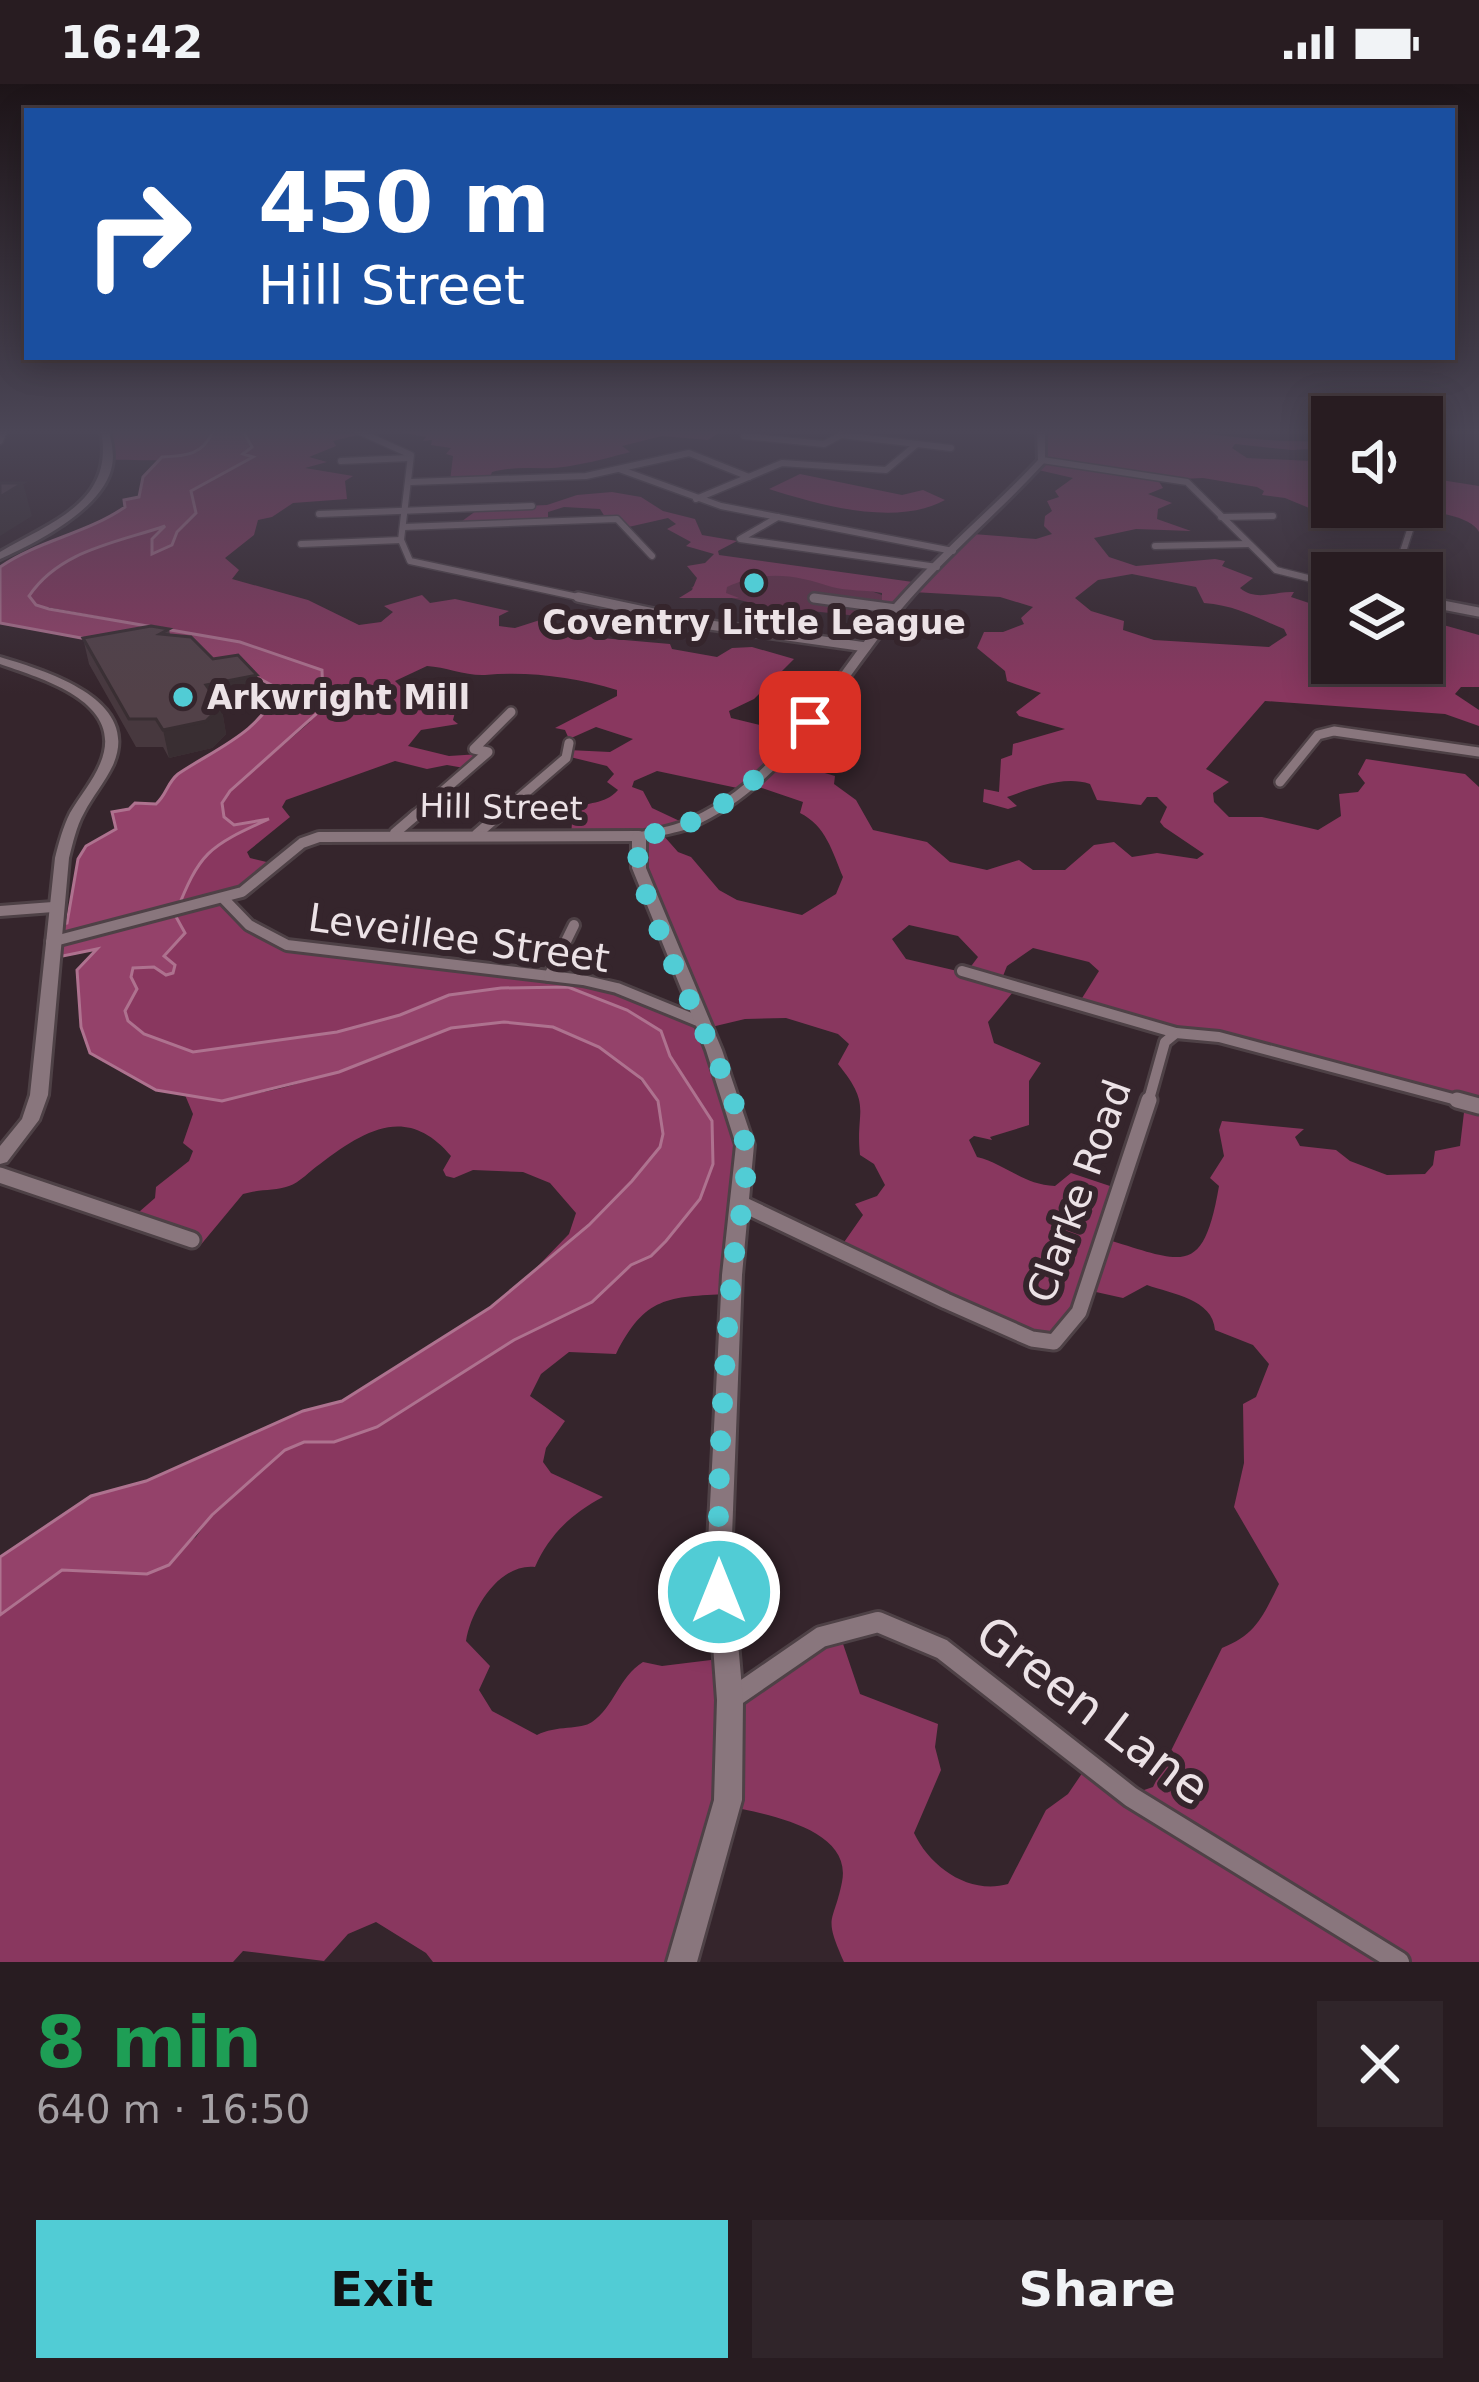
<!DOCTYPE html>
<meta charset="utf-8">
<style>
body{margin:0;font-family:"DejaVu Sans",sans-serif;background:#30252a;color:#f1f3f6;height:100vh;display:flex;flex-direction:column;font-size:45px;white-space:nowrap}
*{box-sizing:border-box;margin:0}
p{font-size:39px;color:#a5a1a5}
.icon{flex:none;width:66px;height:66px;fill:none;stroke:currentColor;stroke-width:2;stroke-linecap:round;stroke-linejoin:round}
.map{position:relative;height:1878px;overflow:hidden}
.details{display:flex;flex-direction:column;background:#281c21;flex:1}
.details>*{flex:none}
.top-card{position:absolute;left:24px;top:24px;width:1431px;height:252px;border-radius:0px;box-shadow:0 6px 30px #0003,0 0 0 3px #443a3f;background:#1a4fa0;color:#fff;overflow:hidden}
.buttons{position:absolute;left:1311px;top:312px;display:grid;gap:24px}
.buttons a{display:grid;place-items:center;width:132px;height:132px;border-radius:0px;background:#281c21;box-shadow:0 6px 30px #0003,0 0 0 3px #443a3f;font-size:60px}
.pin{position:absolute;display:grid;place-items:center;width:102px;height:102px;color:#fff;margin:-51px;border-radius:24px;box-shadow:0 6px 18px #0006}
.me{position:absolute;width:132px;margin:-66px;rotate:0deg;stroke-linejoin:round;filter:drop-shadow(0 0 9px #0008)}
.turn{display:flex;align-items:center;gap:42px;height:252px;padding:0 36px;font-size:54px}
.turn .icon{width:156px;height:156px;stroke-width:2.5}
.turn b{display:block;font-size:84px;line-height:102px}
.round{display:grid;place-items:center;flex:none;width:126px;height:126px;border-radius:0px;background:#30252a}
.summary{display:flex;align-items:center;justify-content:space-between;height:204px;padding:0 36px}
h1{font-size:72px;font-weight:700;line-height:90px;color:#1e9e55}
.cta{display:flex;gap:24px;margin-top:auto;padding:24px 36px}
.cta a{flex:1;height:138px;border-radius:0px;background:#51ccd5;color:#111;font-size:48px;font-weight:700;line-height:138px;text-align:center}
.cta a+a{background:#30252a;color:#f1f3f6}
.status{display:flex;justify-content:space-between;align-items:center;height:84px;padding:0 60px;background:#281c21;direction:ltr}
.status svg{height:33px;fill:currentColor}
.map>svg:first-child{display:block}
</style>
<div class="status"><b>16:42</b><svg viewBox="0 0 49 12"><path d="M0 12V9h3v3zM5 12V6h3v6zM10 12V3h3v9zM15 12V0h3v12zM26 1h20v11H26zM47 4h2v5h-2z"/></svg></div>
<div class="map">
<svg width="1479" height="1878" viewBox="0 0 1479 1878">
<rect width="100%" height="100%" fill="#35252c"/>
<path fill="#682e4a" d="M722 483C770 488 860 494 899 520L886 535 764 522 691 504Z"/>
<g fill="#89375f" fill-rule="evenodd">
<path d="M104 347H213L214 349C194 386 144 374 109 376Z"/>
<path d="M243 347 362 350 333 357 336 362 309 373 327 378 305 384 353 392 345 397 347 415 293 419 272 433 258 436 254 451 225 474 239 486 232 495 308 516 359 541 381 538 393 528 384 522 422 511 430 519 455 515 509 527 499 532V542L515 544 540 536 590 553 670 560 672 565 717 573 732 564 752 563 794 575 754 615 729 627 731 634 797 650 777 675 835 692 834 700 856 716 873 746 927 758 950 778 987 786 1019 776 1033 786H1065L1094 761 1114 758 1132 773 1157 769 1197 775 1204 770 1164 743 1160 738 1167 723 1157 713H1147L1141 721 1097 716 1090 700C1063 691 1031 705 1007 713L1017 722 1008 725 983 718 984 705 999 708 1001 675 1012 671 1013 660 1065 645 1019 632 1016 628 1041 609 1007 597 1005 587 977 564 984 548H1003L1024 540 1021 534 1033 523 1000 513 913 508 899 520 882 517V509C866 506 847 507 832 503 796 491 765 485 727 503L726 509 739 514H679L692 506 697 494 687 482 705 479 714 470 686 462 691 458 667 445 676 440 668 434 624 444 622 434 605 433 600 425 564 423 548 428V435L458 440 480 424 547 421 577 411 612 408 641 413 663 427 695 435 702 451 737 457 718 467 719 471 920 499 973 450 1036 455 1052 450 1044 442 1045 432 1052 427 1047 417 1059 413 1055 407 1073 394 1034 385 1042 376 1040 347C1084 347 1130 345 1174 347 1227 351 1279 361 1332 356V364L1292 366 1235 360 1232 364 1247 374 1332 378V423H1422V393L1479 402V448C1469 426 1394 422 1370 428L1369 436 1311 433 1314 426 1285 414 1262 411 1264 407 1257 403 1203 394 1158 396 1163 404 1148 410 1172 419 1158 425 1157 435 1191 447 1136 445 1094 454 1109 473 1136 482 1215 475 1225 477 1222 482 1253 494 1240 504C1257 518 1274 507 1294 508L1291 513 1315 521 1332 519V579H1422V535L1479 551V603H1461L1455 610 1479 626V642L1445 630 1265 617 1206 685 1229 698 1213 709 1214 718 1229 733H1262L1318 746 1341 732 1339 710 1358 708 1365 699 1358 690 1366 675 1465 690 1479 703V1878H844C823 1830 833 1842 842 1798 853 1744 764 1730 728 1722L679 1878H433L426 1869 376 1838 348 1850 324 1877 243 1867 233 1878H0V1531L62 1486 147 1490 196 1453 212 1431 285 1366 304 1358H334L377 1343 514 1256 592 1218 631 1181 651 1172 700 1115 713 1080 712 1037 670 972 661 947 568 903 501 904 449 911 400 931 337 948 193 968 144 950 128 937 125 927 133 884 154 883 166 891C161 852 177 794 207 767 217 758 228 754 237 743L224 733 222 720 230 707 310 638 319 585 239 558 24 519C62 462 129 455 190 434L185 421 192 406 243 370 247 351ZM1132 490 1196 503 1204 519C1235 521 1257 534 1284 545L1287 551 1269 563 1154 556 1123 546 1124 537 1091 527 1075 514 1098 496ZM427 582C446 583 466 592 485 591 528 587 574 593 617 606V612L555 644 565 646 569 655 596 643 633 655 610 668 568 666 566 672 607 682 614 690 607 698 618 706C604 722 587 716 573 727L571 751 637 754 694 935 584 897 279 861 224 814 275 780 250 774 247 768 290 733 282 723 286 716 395 677 427 685 447 681 470 685 480 670 449 672 408 662 421 646 458 640 453 636 456 624 412 614 395 597ZM657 687 742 705 750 700 803 718 800 729C826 742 832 767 843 793L836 810 802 831 737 816 719 806 691 773 678 768 663 751 686 740 652 724 643 707 632 703 634 697ZM909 841 958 852 978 873 966 889 906 875 892 855ZM1033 864 1089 878 1099 887 1079 919 1465 1020 1460 1062 1435 1067 1433 1081 1425 1090 1387 1091 1350 1077 1336 1066 1300 1062 1295 1053 1304 1045 1222 1037 1219 1046 1224 1072 1210 1094 1219 1102C1203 1195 1183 1178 1105 1155L1116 1104 1071 1089 1055 1102C1023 1101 1006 1080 977 1073L969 1056 974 1052 992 1056 990 1053 1029 1041V997L1041 979 994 959 988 938 1018 902 1001 897 1007 882ZM786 934 838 950 849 960 838 980C873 1023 855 1025 860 1071L874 1080 885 1101 877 1112 855 1120 863 1131 840 1164 1047 1258 1087 1206 1123 1214 1147 1201C1172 1210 1213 1215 1215 1246L1253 1261 1269 1280 1256 1313 1243 1320 1244 1379 1234 1423 1279 1500C1263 1532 1256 1551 1222 1564L1153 1703 1129 1711 1085 1685 1068 1710 1046 1726 1008 1800C969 1811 930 1783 914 1749L941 1686 935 1663 938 1640 860 1610 840 1551 727 1605 719 1575 662 1582 643 1578C619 1593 614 1623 592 1638 581 1646 556 1641 537 1651L492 1627 479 1606 490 1582 466 1557C471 1526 499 1479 535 1483 549 1451 572 1429 603 1413L551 1389 543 1378 546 1364 565 1337 530 1312 541 1290 569 1268 616 1270C645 1212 668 1213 728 1210L737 1038 703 945 745 935Z"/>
<path d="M395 347H716L720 348 708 356 662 352 622 362 630 368C608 374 574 383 552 384 531 385 513 382 492 388L489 396 450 397 453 372 446 370 451 364 431 361 432 356 423 357 426 353Z"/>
<path d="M800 390 902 411 923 406 945 416C896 443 820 421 769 405Z"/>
<path d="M504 938C520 939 536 940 550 943 591 952 682 1007 661 1059 643 1103 574 1153 537 1183L569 1150 576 1129 550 1099 523 1088 473 1086 454 1094 446 1092 443 1086 451 1072C407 1020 365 1046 320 1080 311 1086 299 1099 289 1102 275 1107 258 1105 243 1110L199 1163 131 1135 155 1114 156 1103 189 1077 193 1067 183 1059 193 1030 185 1011C276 1025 363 970 448 945 466 940 486 940 504 938Z"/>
</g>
<path fill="#94426a" stroke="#ae728f" stroke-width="3" d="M213 347H243L252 363 243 370 253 373 191 407 196 429 177 448 172 461 152 470V455L165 442C116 459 60 466 29 512L36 521 49 525 240 558 322 586 323 615 316 630 230 707 222 719 224 733 234 741 269 735C207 763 200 768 175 831L185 849 164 872 175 881 173 889 166 891 154 883 133 884 131 893 137 905 125 927 128 937 144 950 193 968 337 948 400 931 449 911 501 904 568 903 627 926 661 947 670 972 712 1037 713 1080 700 1115 666 1157 651 1172 631 1181 592 1218 514 1256 377 1343 334 1358H304L285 1366 212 1431 169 1481 147 1490 62 1486 0 1531V1473L91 1412 146 1397 303 1327 342 1317 491 1223 589 1141 632 1097 660 1063 663 1050 658 1017 642 995 599 963 553 943 504 938 451 944 339 988 222 1017 156 1006 90 969 81 943 77 886 97 865 53 874 52 843 67 839 78 775 86 762 116 745 112 728 129 725 135 719 156 720C167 710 167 699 178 690 213 666 264 647 277 604L238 583 0 539V483C39 456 86 450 125 423L124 416 139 413 143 393 162 373C186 372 203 371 213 347Z"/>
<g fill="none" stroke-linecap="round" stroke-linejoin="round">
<defs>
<g id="street-far4">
<polyline points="358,347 411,371 401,456 410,477 592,516"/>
<polyline points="841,351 951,364"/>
<polyline points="744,352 824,360 841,351"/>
<polyline points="0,357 4,347"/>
<polyline points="1042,376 1187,398 1276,486 1332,500"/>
<polyline points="341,377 409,374"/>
<polyline points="619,385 721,422 953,467"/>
<polyline points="411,398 586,392 689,369 749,393"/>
<polyline points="696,415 782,379 886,386 917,360"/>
<polyline points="319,430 532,422"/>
<polyline points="778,433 740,455 937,483"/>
<polyline points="1221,433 1273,432"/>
<polyline points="404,443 617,435 652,472"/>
<polyline points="301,460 401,456"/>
<polyline points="1155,462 1248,460"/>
<polyline points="1396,489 1412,440"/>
<polyline points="814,514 827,516"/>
</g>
<g id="street-far3">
<polyline points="578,513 710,541 866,563"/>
<polyline points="814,514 896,525"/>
<polyline points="1422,517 1479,528"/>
<polyline points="1280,698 1318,651 1334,647 1479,668"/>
<polyline points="412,734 488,668 474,665 511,628"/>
<polyline points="496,734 566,674 569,659"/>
</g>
<g id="street-far2">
<polyline points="395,749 416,731"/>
<polyline points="477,750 499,731"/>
<polyline points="223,814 249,841 287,861 583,896 617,904 698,937"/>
<polyline points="0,827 53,823"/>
<polyline points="51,858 242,808 302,759 319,753 639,752"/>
<polyline points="962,887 1176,949 1219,953 1468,1019"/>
<polyline points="549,892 574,841"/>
<polyline points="1148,1019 1165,958 1176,949"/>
</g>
<g id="street-far1">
<polyline points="1457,1016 1479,1022"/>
<polyline points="0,1091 192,1156"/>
<polyline points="740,1119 946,1217 1032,1255 1054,1258 1079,1228 1149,1016"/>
</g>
<polyline id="street" points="731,1615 821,1553 878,1538 942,1565 1131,1713 1399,1878"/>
<g id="secondary">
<path d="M101 347H109C112 361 115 372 111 386 100 426 36 459 0 475V468C51 438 115 418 101 347Z"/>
<path d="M1037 347H1045V378C1002 425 952 467 910 515 841 594 792 700 690 744 677 749 661 751 646 755V784L722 966 754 1061 742 1191 731 1478 743 1616 742 1716 697 1878H667L714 1716 717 1616 707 1478 722 1191 736 1061 706 966 632 784V752L634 749C649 746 665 744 679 739 779 701 829 595 895 519 940 468 992 425 1038 376Z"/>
<path d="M0 573C46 587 142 615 113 681 105 698 92 713 84 729 76 743 73 759 69 774L48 1011 39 1036 7 1078 0 1080V1062L22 1035 30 1011 55 774C59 758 63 743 70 729 80 712 93 697 100 680 127 618 42 595 0 580Z"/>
</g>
</defs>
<use href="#street-far4" stroke="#4e4146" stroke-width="9"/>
<use href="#street-far3" stroke="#4e4146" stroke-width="14"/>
<use href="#street-far2" stroke="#4e4146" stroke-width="16"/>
<use href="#street-far1" stroke="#4e4146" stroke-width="21"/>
<use href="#street" stroke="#4e4146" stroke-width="26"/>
<use href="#secondary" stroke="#4e4146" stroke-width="6"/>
<use href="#street-far4" stroke="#89767d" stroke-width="6"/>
<use href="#street-far3" stroke="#89767d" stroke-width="9"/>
<use href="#street-far2" stroke="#89767d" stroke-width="10"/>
<use href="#street-far1" stroke="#89767d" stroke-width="15"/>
<use href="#street" stroke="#89767d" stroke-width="20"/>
<use href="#secondary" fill="#89767d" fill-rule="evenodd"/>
</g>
<polygon fill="#47383e" points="169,545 170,551 213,575 262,618 222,626 226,650 212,664 169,674 163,663 136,663 89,580 83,554"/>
<g fill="#392e32">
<polygon points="23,399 32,432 0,452 0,413"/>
<polygon points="257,591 262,618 222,626 226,650 212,664 169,674 163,646 206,601"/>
</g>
<g fill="#524148" stroke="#392e32" stroke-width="3">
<polygon points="0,399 23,399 0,413"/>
<polygon points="151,542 169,545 160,550 191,553 213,575 238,571 257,591 206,601 221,622 206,637 163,646 156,635 129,635 83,554"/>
</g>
<linearGradient id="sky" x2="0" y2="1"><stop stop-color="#1d1418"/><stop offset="0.57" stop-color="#4b4656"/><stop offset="1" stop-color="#4b4656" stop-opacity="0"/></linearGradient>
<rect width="1479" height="610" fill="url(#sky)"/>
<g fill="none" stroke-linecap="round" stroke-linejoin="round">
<path stroke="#51ccd5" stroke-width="21" stroke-dasharray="0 37.8" d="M719 1508C716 1403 723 1293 732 1189 736 1148 750 1101 745 1061 736 987 623 811 639 752 710 745 765 690 810 638"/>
</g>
<g fill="#51ccd5" stroke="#35252c" stroke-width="4.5">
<circle cx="754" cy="499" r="12"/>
<circle cx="183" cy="613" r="12"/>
</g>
<g text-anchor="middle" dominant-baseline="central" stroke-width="12" stroke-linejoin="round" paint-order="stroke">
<g font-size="33" font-weight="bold" fill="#ece2e6" stroke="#35252c">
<text x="754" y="538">Coventry Little League</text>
<text x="207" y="613" text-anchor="start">Arkwright Mill</text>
</g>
<g font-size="33" fill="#ece2e6" stroke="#35252c">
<text transform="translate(501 723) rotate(1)">Hill Street</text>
</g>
<g font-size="39" fill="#ece2e6" stroke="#35252c">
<text transform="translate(459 854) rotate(8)">Leveillee Street</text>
<text transform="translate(1079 1107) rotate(-70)">Clarke Road</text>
</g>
<g font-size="48" fill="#ece2e6" stroke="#35252c">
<text transform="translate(1093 1626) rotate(37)">Green Lane</text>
</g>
</g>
</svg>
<div class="buttons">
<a><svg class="icon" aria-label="sound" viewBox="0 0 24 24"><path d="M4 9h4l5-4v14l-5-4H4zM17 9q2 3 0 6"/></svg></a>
<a><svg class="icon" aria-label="layers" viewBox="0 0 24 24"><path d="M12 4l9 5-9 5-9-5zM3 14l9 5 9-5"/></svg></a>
</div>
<div class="pin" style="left:810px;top:638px;background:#d93025"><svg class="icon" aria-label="arrive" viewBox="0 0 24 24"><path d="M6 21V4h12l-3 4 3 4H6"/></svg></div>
<svg class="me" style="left:719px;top:1508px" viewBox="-20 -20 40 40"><circle r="17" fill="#51ccd5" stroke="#fff" stroke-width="3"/><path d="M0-11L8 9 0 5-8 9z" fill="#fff"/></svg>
<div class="top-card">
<div class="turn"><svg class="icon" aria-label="right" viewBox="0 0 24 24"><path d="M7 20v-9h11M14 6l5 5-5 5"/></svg><div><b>450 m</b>Hill Street</div></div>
</div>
</div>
<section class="details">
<div class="summary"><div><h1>8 min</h1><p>640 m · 16:50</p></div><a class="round"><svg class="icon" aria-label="close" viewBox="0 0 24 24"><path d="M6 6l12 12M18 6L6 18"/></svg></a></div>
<div class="cta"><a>Exit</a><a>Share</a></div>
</section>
